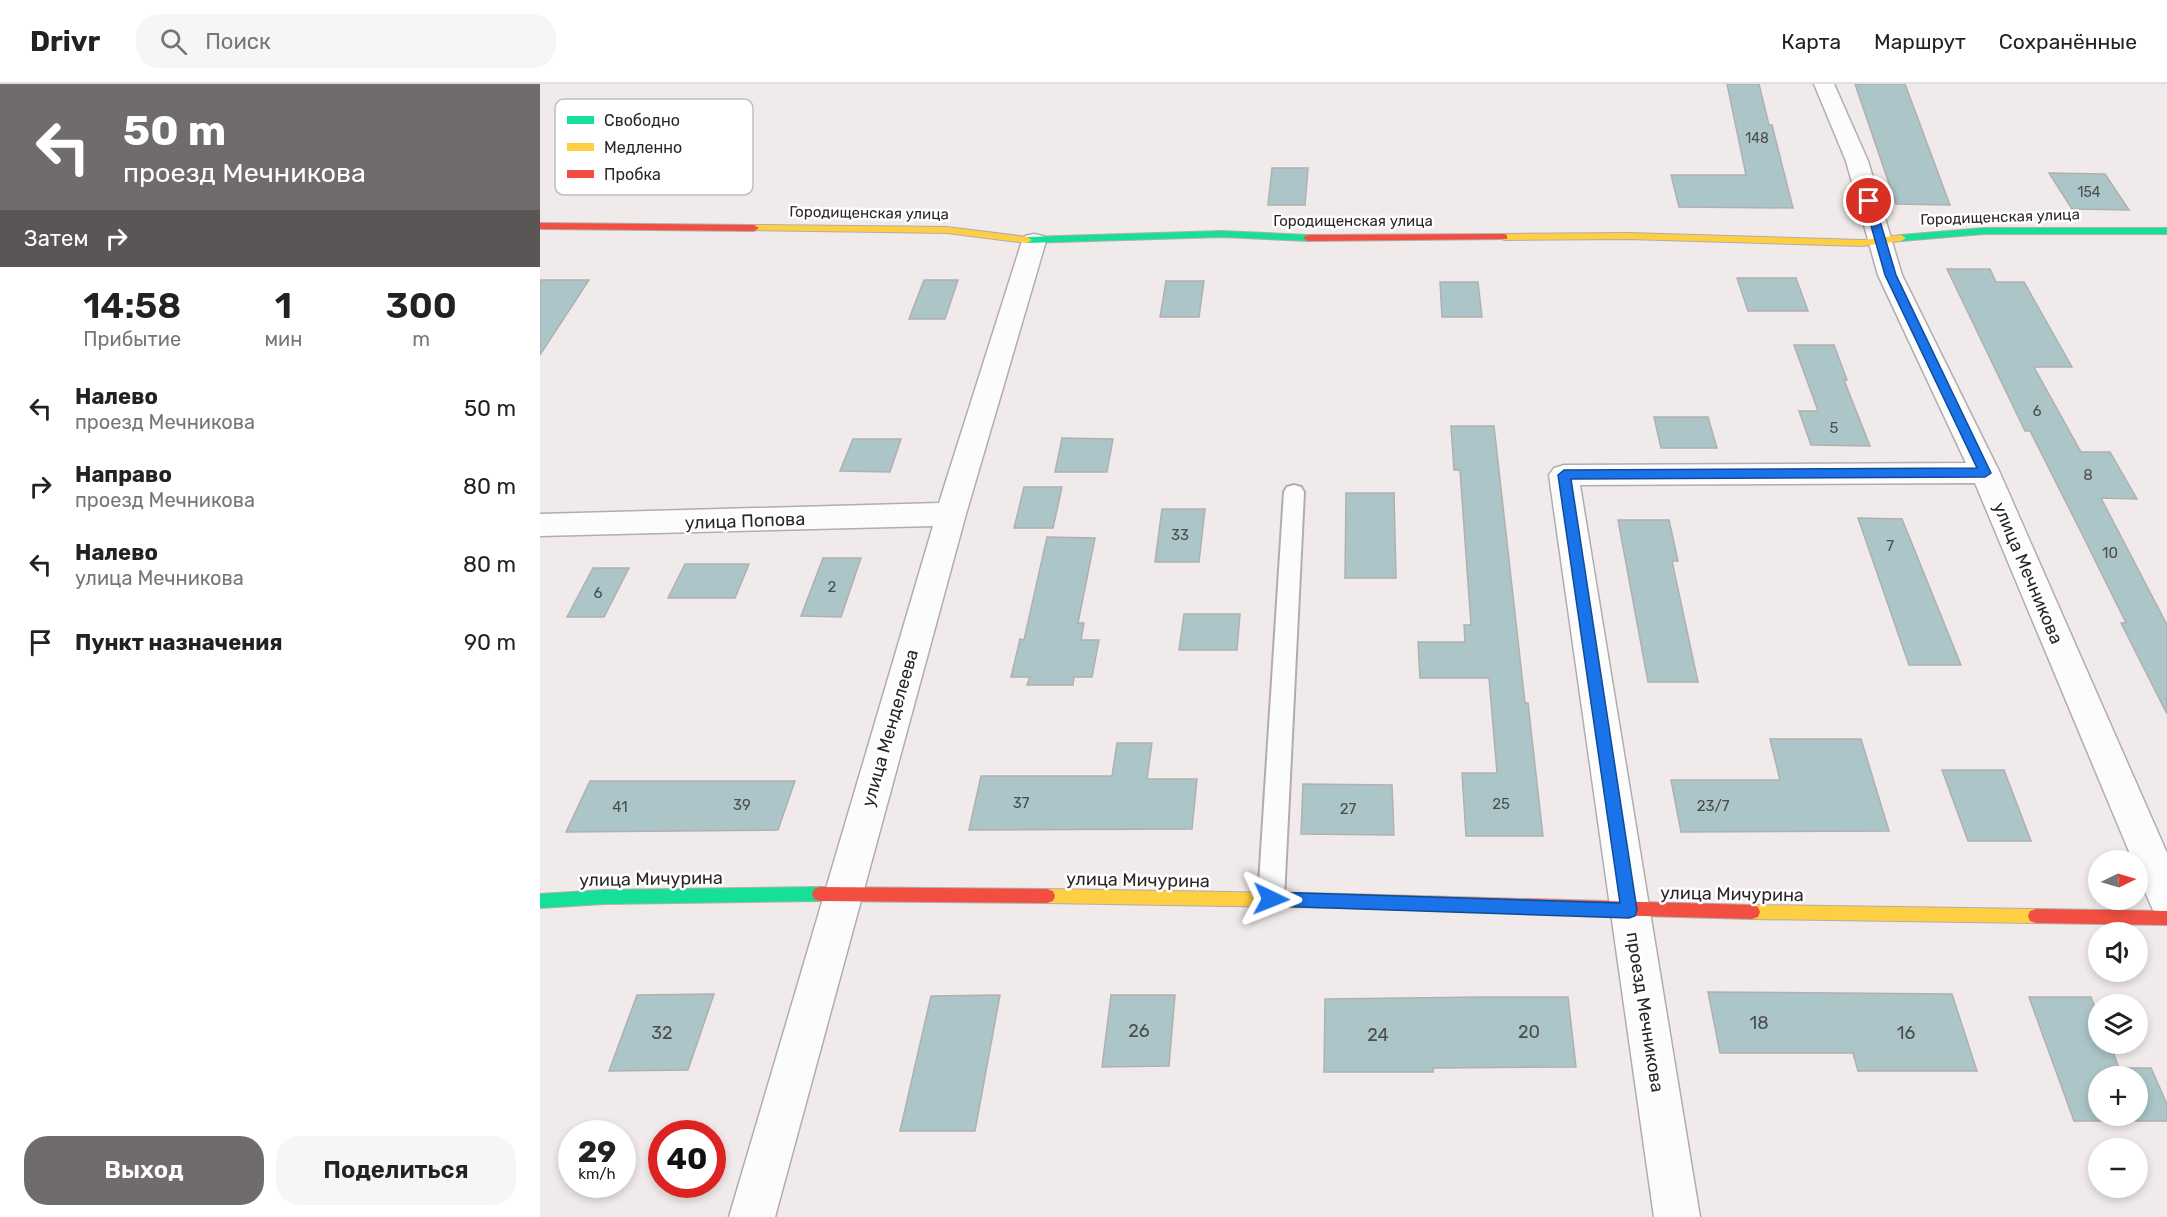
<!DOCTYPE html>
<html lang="ru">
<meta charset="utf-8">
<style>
body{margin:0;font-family:Rubik,sans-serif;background:#f6f6f6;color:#222;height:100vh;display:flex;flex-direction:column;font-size:22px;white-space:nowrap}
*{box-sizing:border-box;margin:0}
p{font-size:20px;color:#767676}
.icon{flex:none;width:33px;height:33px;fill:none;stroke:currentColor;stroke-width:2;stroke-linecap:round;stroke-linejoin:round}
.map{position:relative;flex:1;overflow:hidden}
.side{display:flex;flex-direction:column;background:#fff;width:540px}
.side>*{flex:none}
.hud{background:#706c6b;color:#fff;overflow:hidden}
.needle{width:39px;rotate:85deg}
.fabs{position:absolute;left:1548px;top:766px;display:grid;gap:12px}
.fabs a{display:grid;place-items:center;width:60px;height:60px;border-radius:50%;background:#fff;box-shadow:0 3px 9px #0003;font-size:30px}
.speed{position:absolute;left:18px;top:1036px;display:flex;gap:12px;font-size:30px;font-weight:700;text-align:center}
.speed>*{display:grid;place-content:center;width:78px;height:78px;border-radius:50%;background:#fff;box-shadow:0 3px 9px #0003;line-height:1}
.speed small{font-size:15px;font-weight:400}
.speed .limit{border:9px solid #d22;background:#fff;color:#111}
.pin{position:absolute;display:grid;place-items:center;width:51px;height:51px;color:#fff;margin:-26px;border:3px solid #fff;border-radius:50%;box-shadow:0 2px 6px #0007}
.me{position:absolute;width:66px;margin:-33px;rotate:92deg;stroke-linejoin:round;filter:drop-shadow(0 0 4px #0008)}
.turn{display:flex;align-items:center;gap:21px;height:126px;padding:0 24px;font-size:27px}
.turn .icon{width:78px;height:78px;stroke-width:2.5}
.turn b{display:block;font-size:42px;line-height:51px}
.then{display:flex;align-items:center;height:57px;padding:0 24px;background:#0003;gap:12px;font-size:22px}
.eta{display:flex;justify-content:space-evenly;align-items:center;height:102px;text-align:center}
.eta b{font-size:36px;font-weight:600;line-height:42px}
.action{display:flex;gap:12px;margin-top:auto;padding:12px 24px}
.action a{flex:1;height:69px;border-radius:24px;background:#706c6b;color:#fff;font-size:24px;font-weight:600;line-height:69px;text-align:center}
.action a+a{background:#f6f6f6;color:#222}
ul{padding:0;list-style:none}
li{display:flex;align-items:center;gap:18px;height:78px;padding:0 24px}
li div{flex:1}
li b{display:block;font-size:22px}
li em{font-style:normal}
header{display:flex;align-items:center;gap:36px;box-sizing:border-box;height:84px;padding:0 30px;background:#fff;border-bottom:2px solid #e0e0e0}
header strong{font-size:28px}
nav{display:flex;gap:33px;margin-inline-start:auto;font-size:21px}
.search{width:420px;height:54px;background:#f6f6f6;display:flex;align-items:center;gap:15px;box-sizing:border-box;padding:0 21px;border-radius:24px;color:#767676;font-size:22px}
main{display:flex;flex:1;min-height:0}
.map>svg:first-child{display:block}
</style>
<header>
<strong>Drivr</strong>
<div class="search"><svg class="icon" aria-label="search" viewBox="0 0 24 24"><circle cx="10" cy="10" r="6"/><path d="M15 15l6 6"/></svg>Поиск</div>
<nav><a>Карта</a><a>Маршрут</a><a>Сохранённые</a></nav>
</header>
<main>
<section class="side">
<div class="hud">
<div class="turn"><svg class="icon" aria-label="left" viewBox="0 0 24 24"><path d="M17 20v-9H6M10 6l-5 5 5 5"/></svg><div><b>50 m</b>проезд Мечникова</div></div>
<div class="then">Затем<svg class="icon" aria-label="right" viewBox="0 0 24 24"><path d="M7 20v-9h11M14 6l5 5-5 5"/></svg></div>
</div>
<div class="eta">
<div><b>14:58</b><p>Прибытие</p></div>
<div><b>1</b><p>мин</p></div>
<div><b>300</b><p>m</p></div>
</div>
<ul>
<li><svg class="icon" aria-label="left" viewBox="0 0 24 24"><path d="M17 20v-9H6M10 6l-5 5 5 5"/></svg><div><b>Налево</b><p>проезд Мечникова</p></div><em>50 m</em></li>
<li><svg class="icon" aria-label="right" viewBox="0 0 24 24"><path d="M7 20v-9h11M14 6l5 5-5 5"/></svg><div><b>Направо</b><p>проезд Мечникова</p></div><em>80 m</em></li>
<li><svg class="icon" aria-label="left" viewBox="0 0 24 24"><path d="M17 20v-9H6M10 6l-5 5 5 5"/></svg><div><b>Налево</b><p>улица Мечникова</p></div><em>80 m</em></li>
<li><svg class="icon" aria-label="arrive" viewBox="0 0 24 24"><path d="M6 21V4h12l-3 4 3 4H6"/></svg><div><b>Пункт назначения</b></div><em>90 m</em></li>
</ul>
<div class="action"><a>Выход</a><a>Поделиться</a></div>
</section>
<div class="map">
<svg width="1627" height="1133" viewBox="0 0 1627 1133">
<rect width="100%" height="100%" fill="#f0ebea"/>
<g fill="#acc5c8" stroke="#b0b0af" stroke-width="1.5" fill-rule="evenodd">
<polygon points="1187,0 1219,0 1229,41 1232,41 1253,124 1139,123 1131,91 1206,91"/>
<polygon points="1315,0 1365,0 1410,121 1356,120"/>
<polygon points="732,84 768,84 765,121 728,121"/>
<polygon points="1509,89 1565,90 1589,126 1532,125"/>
<polygon points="1407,185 1450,185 1456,198 1484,198 1532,283 1494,283 1541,368 1570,368 1597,415 1561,414 1627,541 1627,630 1581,539 1586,539 1540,446 1490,347 1485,347"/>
<polygon points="1197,194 1256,194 1268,227 1208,227"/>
<polygon points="0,196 49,196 0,271"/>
<polygon points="384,196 418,196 405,235 369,235"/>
<polygon points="626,197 664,197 659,233 620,233"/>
<polygon points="900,198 938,198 942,233 902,233"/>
<polygon points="1254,261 1294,261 1307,296 1304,296 1330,362 1271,361 1259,327 1278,327"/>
<polygon points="1114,333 1168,333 1177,364 1121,364"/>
<polygon points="911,342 954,342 985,619 988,619 1003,752 926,752 922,689 957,689 949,594 880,594 878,558 925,558 924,541 931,541 920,386 914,386"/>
<polygon points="522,354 573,355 567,388 515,388"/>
<polygon points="313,355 361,355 350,388 300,387"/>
<polygon points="484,403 522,403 513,444 474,444"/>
<polygon points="806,409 854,409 856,494 805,494"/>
<polygon points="622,425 665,425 659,478 615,478"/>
<polygon points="1318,434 1362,435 1421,581 1369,581"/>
<polygon points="1078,436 1129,436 1138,477 1132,477 1158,598 1108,598"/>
<polygon points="507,453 555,454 538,539 544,539 541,556 559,556 552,593 534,593 533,601 487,601 490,593 471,593 480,555 484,556"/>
<polygon points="283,474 321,474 301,533 261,532"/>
<polygon points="145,480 209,480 195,514 128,514"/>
<polygon points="53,484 89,484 64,533 27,533"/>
<polygon points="644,530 700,530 697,566 639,566"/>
<polygon points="1230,655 1321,655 1349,747 1141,748 1131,696 1240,696"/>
<polygon points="577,659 612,659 607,695 657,695 652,745 429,746 441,692 572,692"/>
<polygon points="1402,686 1464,686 1491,757 1428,757"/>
<polygon points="50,697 255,697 238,746 26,748"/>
<polygon points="763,700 852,701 854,751 761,750"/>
<polygon points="1168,908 1412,910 1437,987 1318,987 1313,969 1180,969"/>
<polygon points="174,910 148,986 69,987 97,911"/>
<polygon points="460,911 435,1047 360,1047 391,912"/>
<polygon points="571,911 635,911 629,982 562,983"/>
<polygon points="944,913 1028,913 1036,983 893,984 893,988 784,988 785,915"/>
<path d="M1489 913H1551L1558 932V960H1570L1579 984H1611L1627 1020V1037H1534ZM1558 993H1598V1032H1558Z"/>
</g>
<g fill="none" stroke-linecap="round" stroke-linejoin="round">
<defs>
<polygon id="lane" points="754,401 761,403 764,408 744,815 740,824 731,827 722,824 718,815 744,408 747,403"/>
<g id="street">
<path d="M1274 0H1294L1328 77 1362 191 1460 389 1627 769V831L1613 826C1606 810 1598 794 1598 777H1593L1435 399 1040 401 1160 1133H1114L1009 391 1014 384 1024 381 1426 379 1338 191 1306 77Z"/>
<polygon points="494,150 503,152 506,157 426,430 235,1133 189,1133 393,442 0,452 0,430 399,419 482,157 485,152"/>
</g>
<g id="fast">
<polygon points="1444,144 1627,144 1627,150 1444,150 1361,157 1356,154 1361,151"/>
<polygon points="682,147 768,151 773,154 768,157 682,153 487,159 482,156 487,153"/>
<polygon points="280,803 286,805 288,810 286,815 280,817 64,820 0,824 0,810 64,806"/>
</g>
<g id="slow">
<polygon points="214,141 407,143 487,153 492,156 487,159 407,149 211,146 209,144"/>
<polygon points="1088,149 1322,156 1361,151 1366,154 1361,157 1322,162 1088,155 964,156 959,153 964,150"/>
<polygon points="507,805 806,810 812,812 814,817 812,822 806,824 507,819 501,817 499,812 501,807"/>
<polygon points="1212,821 1496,825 1502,827 1504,832 1502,837 1496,839 1212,835 1206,833 1204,828 1206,823"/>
</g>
<g id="jam">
<polygon points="0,139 214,141 219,144 214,147 0,145"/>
<polygon points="964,150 967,151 967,155 768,157 763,154 768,151"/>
<polygon points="280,803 507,805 513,807 515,812 513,817 507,819 280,817 274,815 272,810 274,805"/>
<polygon points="806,810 1212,821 1218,823 1220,828 1218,833 1212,835 806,824 800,822 798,817 800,812"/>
<polygon points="1496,825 1627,827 1627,841 1496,839 1490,837 1488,832 1490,827"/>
</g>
</defs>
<use href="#lane" stroke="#b1adac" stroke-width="4"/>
<use href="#street" stroke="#b1adac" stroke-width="3"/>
<use href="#fast" stroke="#b1adac" stroke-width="2"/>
<use href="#slow" stroke="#b1adac" stroke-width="2"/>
<use href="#jam" stroke="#b1adac" stroke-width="2"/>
<use href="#lane" fill="#fdfcfc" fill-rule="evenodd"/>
<use href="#street" fill="#fdfcfc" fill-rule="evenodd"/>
<use href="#fast" fill="#16e098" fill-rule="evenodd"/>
<use href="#slow" fill="#ffcf43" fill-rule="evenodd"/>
<use href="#jam" fill="#f24e42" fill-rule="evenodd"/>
</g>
<polygon fill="#1a73e8" stroke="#114b97" stroke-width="1.5" points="1329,114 1334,117 1356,191 1451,389 1445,393 1031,395 1097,826 1095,832 1089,834 731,822 726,820 723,815 726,810 731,808 1080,819 1018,391 1024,386 1437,384 1345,191 1324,117"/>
<g text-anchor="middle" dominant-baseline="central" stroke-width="5" stroke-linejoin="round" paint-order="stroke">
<g font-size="14" fill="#4b4e4e">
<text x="1217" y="54">148</text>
<text x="1549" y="108">154</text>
</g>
<g font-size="15" fill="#2b2726" stroke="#fff">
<text transform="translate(329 129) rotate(1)">Городищенская улица</text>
<text transform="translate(1460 133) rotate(-2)">Городищенская улица</text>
<text x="813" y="137">Городищенская улица</text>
</g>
<g font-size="15" fill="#4b4e4e">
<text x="1497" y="327">6</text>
<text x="1294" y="344">5</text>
<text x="1548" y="391">8</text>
<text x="640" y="451">33</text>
<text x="1350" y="462">7</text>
<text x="1570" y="469">10</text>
<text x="292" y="503">2</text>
<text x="58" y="509">6</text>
<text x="481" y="719">37</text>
<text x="961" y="720">25</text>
<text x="202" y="721">39</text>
<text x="1173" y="722">23/7</text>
<text x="80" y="723">41</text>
<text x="808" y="725">27</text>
</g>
<g font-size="18" fill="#2b2726" stroke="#fff">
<text transform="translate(205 437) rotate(-2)">улица Попова</text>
<text transform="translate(1488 489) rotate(67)">улица Мечникова</text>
<text transform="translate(350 644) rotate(-74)">улица Менделеева</text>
<text transform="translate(111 795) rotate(-1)">улица Мичурина</text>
<text transform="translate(598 796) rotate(1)">улица Мичурина</text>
<text transform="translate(1192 810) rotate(1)">улица Мичурина</text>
<text transform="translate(1105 928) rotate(81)">проезд Мечникова</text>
</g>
<g font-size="18" fill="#4b4e4e">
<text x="1219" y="939">18</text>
<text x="599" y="947">26</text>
<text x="989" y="948">20</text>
<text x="122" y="949">32</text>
<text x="1366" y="949">16</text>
<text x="838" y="951">24</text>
</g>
</g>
<rect x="15" y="15" width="198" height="96" rx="9" fill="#fff" stroke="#bfbebe" stroke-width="1.5"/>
<rect x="27" y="32" width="27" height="8" fill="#16e098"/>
<rect x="27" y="59" width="27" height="8" fill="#ffcf43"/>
<rect x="27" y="86" width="27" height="8" fill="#f24e42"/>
<g font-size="16" fill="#2b2726">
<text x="64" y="42">Свободно</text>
<text x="64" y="69">Медленно</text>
<text x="64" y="96">Пробка</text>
</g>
</svg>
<div class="fabs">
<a><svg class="needle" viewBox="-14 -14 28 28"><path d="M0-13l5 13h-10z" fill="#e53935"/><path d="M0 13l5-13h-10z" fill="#767676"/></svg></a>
<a><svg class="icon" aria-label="sound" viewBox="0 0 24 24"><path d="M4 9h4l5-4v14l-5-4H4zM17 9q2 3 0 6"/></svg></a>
<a><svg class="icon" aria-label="layers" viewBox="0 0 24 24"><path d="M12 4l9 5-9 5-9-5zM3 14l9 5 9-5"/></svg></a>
<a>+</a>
<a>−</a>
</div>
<div class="speed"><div>29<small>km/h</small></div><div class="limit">40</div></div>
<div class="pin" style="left:1329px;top:117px;background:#d93025"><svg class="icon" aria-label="arrive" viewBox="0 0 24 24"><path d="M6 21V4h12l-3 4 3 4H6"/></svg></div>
<svg class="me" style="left:731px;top:815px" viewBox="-20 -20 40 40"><path d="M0-17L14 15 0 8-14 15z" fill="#1a73e8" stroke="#fff" stroke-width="4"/></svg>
</div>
</main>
